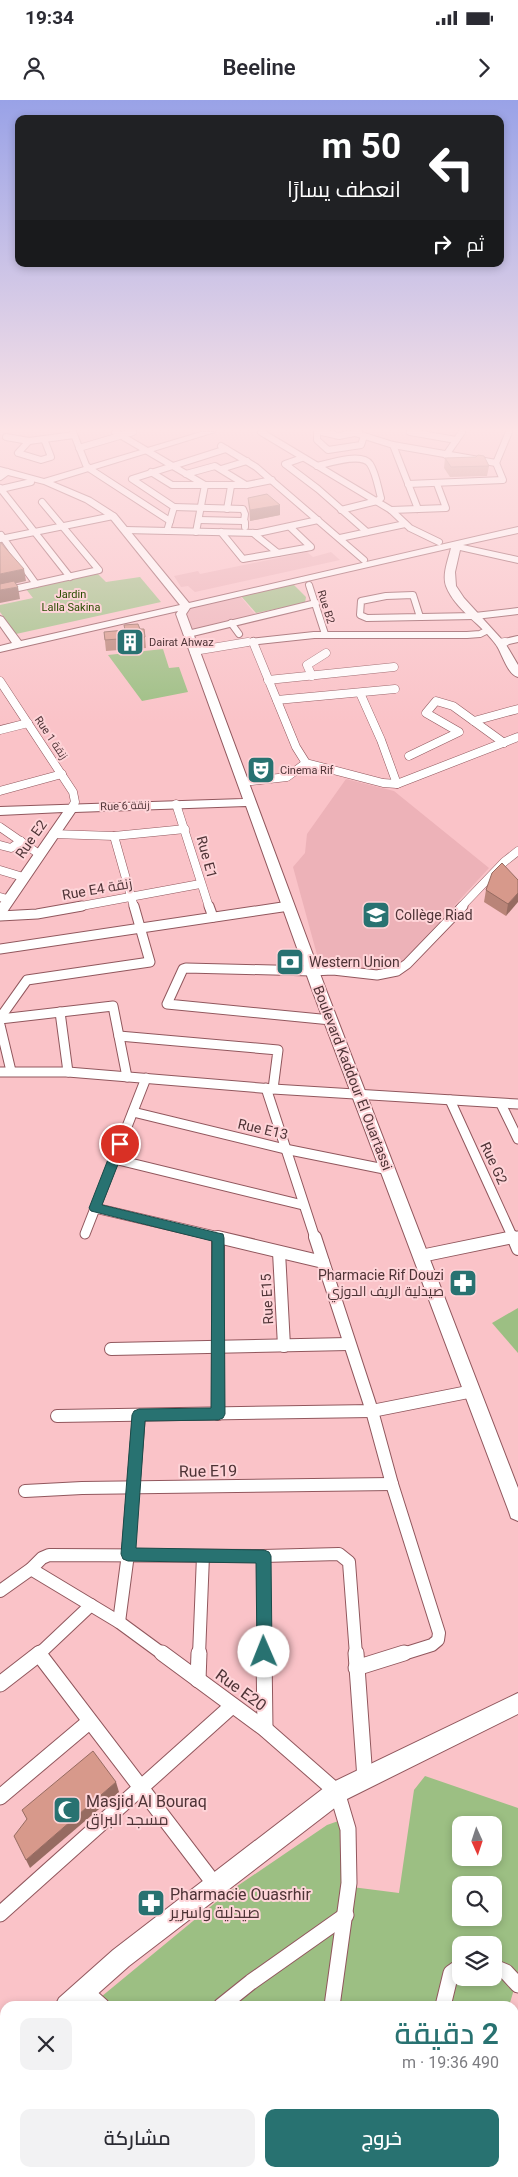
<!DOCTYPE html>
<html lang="ar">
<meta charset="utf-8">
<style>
body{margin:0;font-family:Roboto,Cairo,sans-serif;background:#f2f2f3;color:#2b2b33;direction:rtl;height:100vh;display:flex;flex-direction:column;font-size:19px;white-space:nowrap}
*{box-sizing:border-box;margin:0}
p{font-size:16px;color:#7c7c81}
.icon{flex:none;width:28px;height:28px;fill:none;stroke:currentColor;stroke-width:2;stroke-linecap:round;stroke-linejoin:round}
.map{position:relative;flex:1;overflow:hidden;direction:ltr}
.panel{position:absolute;left:0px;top:1901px;width:519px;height:176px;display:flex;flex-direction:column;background:#fff;border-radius:15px 15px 0 0;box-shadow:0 2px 8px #0003;direction:rtl}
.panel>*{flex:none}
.hud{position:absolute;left:15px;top:15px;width:489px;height:152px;border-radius:10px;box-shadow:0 2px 8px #0003;direction:rtl;background:#202124;color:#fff;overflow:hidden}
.needle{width:32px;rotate:177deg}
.fabs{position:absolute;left:452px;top:1716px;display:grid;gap:10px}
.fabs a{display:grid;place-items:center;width:50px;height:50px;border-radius:10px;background:#fff;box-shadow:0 2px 8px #0003;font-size:25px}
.pin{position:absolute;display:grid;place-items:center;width:42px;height:42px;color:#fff;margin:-21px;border:2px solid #fff;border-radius:50%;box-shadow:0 1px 5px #0007}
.me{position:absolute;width:55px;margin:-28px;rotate:359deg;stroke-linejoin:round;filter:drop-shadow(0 0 4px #0008)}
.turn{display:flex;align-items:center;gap:18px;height:105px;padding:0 20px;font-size:22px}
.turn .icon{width:65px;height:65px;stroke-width:2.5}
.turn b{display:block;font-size:35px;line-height:42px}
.then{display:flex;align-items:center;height:48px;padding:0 20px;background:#0003;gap:10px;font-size:19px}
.round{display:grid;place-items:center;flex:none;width:52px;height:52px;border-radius:10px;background:#f2f2f3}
.overview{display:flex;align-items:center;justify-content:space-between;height:85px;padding:0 20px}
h1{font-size:30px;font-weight:600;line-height:38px;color:#287271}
.action{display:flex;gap:10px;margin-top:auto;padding:10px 20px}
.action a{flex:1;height:58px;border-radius:10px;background:#287271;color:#fff;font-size:20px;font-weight:600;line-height:58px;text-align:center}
.action a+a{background:#f2f2f3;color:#2b2b33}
.status{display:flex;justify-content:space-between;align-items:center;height:35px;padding:0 25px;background:#fff;direction:ltr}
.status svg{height:14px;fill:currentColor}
header{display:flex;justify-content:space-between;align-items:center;height:65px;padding:0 20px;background:#fff;font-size:22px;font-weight:600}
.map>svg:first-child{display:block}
</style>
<div class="status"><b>19:34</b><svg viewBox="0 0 49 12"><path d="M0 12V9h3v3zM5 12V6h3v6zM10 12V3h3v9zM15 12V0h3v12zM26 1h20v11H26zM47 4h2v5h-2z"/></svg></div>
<header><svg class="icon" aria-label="forward" viewBox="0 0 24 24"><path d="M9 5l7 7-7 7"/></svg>Beeline<svg class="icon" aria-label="person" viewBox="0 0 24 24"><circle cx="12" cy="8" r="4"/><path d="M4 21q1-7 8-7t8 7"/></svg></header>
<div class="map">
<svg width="518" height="2077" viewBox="0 0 518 2077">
<rect width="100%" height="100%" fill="#fac3c8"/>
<g fill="#edb2b8">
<polygon points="307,452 313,457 331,452 340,460 195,492 188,486 181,487 174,476 198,471 200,474"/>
<polygon points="240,496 256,515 192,530 181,510"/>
<polygon points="346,679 394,691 489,768 397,868 370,869 319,862 293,767 305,753 307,734"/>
</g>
<g fill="#9cbf83" fill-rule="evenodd">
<polygon points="97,473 106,482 140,477 161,502 16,534 0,512 0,505 33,498 26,489"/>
<polygon points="293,484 306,497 305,503 256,513 241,496"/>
<polygon points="163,549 169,568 179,567 188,592 142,601 108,555"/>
<polygon points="518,1208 518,1253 492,1223"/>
<path d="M425 1676 518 1708V1876L509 1906H364L361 1904 360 1906H90L227 1793 327 1725 344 1719 352 1787 399 1793 414 1690ZM461 1725H494V1758H461ZM461 1785H494V1818H461ZM461 1845H494V1878H461Z"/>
</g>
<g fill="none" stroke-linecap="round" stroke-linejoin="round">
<defs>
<g id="street-far4">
<polyline points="73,332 86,365 90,369 170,421"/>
<polyline points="115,332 205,385 247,385 272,380"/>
<polyline points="261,332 391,410 410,428 439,442"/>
<polyline points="317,332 317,340 328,350 361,345 364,336"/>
<polyline points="322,332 339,336 359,332"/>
<polyline points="410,332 456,340"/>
<polyline points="355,333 393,345 496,363"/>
<polyline points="6,337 29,341 74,335"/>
<polyline points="29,341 18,353 41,360 51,357 44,339"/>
<polyline points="393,345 418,409"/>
<polyline points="221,346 256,367 364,460"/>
<polyline points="79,348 133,332"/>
<polyline points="446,355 462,332"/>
<polyline points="302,358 285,364 318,389 367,432"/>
<polyline points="496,363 509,332"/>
<path d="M317 366C329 363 362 352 370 364 376 373 378 388 381 398L377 401 341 410"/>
<polyline points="221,369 247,361"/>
<polyline points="151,372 172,385 205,385 196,432"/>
<polyline points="186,374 215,366 246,385"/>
<polyline points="0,377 7,372"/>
<polyline points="408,384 503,380 496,363"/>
<polyline points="0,388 70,477"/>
<polyline points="1,389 31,382"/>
<polyline points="174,407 243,409 245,414 244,421"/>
<polyline points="227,409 231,386"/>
<polyline points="391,410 446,408 437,384"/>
<polyline points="199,420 243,421 245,422 245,427"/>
<polyline points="125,430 258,433 318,420"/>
<polyline points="167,431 174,407 132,379 226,349"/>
<polyline points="221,432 243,459 278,453"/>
<polyline points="253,433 278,453 311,447 290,427"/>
<polyline points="1,435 36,484"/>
<polyline points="340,438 405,424"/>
<polyline points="0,439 113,416"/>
<polyline points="309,485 325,534"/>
<polyline points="0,492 99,470 42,402"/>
<polyline points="420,517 413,495 386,496 361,501 360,515 367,518 475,516 518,511"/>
<polyline points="231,523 239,534"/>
<polyline points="188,534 316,503"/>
<polyline points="253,541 254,543"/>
<polyline points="241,543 314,535 467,535 480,534 488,530"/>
<polyline points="500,543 518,539"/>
</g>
<g id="street-far3">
<polyline points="253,542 296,647 306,663 383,683 397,684 518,637"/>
<polyline points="500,543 505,542"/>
<polyline points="194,551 248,542"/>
<polyline points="312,576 307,565 326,553"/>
<polyline points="268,580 394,567"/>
<polyline points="0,581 73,692 75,702 71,709"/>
<polyline points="360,593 381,640 397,684"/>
<polyline points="277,600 395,589"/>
<polyline points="474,621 518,609"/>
<polyline points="0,630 28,623"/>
<polyline points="409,656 459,632 426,613 436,601 453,606 504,643"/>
<polyline points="243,682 287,677 306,663"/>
<polyline points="0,691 62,674"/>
<polyline points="176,704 209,807"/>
<polyline points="0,727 39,754"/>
<polyline points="53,734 114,736 185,729"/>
<polyline points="114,736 134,807"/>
<polyline points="0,745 11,748 21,741"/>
<polyline points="0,770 23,777"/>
<polyline points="0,797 7,799"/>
<polyline points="76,807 200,784"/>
<polyline points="283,807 289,806"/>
<polyline points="461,807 504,762 518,751"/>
</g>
<g id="street-far2">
<polyline points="209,806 213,817"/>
<polyline points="0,816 37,814 82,806"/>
<polyline points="0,849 289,806"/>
<polyline points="60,912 68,972"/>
<polyline points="0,918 27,880 150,862 134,806"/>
<polyline points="0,919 113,906 127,977"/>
<polyline points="331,920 167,904 183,869 186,868 312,871 333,870 377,875 397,871 407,864 463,806"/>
<polyline points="0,925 11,971"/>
<polyline points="119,936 278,950 273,989"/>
<polyline points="0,972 68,972 273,989 518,1004"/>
<polyline points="266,988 315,1138"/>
<polyline points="450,1000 513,1138"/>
<polyline points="501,1004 518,1039"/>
<polyline points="133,1012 285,1049 389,1070"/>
<polyline points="114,1059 303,1105"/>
<polyline points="95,1108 223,1138"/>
<polyline points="85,1134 146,978"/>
<polyline points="507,1138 518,1136"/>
</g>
<g id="street-far1">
<polyline points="218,1137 323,1162"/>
<polyline points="315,1137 372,1311 392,1384 439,1533 438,1540 432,1545 400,1555"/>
<polyline points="513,1137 518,1149"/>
<polyline points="218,1138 218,1314"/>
<polyline points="279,1152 284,1246"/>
<polyline points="421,1156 513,1137"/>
<polyline points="111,1249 348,1244"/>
<polyline points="57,1316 372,1311 473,1291"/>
<polyline points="25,1391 82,1388 392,1384"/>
<polyline points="263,1456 264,1555"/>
<polyline points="31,1469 119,1522 164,1555"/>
<polyline points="0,1491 31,1469 42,1458 49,1455 263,1456 339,1454 349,1462 356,1555"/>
<polyline points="119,1522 128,1454 139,1315"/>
<polyline points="38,1555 91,1505"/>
<polyline points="199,1555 203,1456"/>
</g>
<g id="street">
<polyline points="162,1553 265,1629 337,1692 348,1729 349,1783 332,1906"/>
<polyline points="264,1553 265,1629"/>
<polyline points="356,1553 365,1679"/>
<polyline points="39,1554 216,1786"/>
<polyline points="356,1568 404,1553"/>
<polyline points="198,1580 199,1553"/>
<polyline points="0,1584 40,1553"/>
<polyline points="0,1697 89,1622"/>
<polyline points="0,1814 232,1606"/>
<polyline points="494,1867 506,1872 518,1885"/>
<polyline points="84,1890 102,1906"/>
<polyline points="221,1906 251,1882 346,1815"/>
<polyline points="443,1906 451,1873 461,1866"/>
<polyline points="112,2072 117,2077"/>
<polyline points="372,2072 375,2077"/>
<polyline points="66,2077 70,2072"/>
</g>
<g id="secondary">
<path d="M201 332H215L53 382 91 398 116 414 189 503 518 427V433L463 445 518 457V463L460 450 455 472 456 486 464 498 505 543 518 565V577C508 575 502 554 497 546 483 525 455 510 446 486 442 475 448 460 451 448L190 508 186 514 325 887 518 1388V1421L511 1418 509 1412 311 887 246 706 75 712 5 815 0 816V803L63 712 0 715V707L243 699 176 514 178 511 0 552V546L12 543 0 526V516L3 517 21 541 180 505 110 418 85 402 44 384 0 373V367L44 379Z"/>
<polygon points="518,1593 518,1614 345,1700 129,1866 84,1906 55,1906 59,1898 113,1850 329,1684"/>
<polygon points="5,1955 5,1982 0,1984 0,1957"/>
</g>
</defs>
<use href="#street-far4" stroke="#91575d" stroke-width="8"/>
<use href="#street-far3" stroke="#91575d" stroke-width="9"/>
<use href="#street-far2" stroke="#91575d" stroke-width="11"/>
<use href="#street-far1" stroke="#91575d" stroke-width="14"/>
<use href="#street" stroke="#91575d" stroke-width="17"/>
<use href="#secondary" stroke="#91575d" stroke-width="2"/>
<use href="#street-far4" stroke="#fff" stroke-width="6"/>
<use href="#street-far3" stroke="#fff" stroke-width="8"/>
<use href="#street-far2" stroke="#fff" stroke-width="9"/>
<use href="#street-far1" stroke="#fff" stroke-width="12"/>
<use href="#street" stroke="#fff" stroke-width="15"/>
<use href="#secondary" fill="#fff" fill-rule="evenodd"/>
</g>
<g fill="#b98478">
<polygon points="445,358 489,366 487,376 450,377 444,368"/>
<polygon points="248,398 280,415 250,421"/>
<polygon points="104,532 145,537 146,548 106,551"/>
<polygon points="518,780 506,816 484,802 486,790"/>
</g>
<g fill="#966b61">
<polygon points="280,405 280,415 250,421 250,410"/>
<polygon points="24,469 26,481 0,487 0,474"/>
<polygon points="18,487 20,499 0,503 0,490"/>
<polygon points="518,793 518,802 506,816 508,804"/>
<polygon points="116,1682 119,1692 30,1768 26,1760"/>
</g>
<g fill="#d7998b" stroke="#966b61">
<polygon points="478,355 484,356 489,366 451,367 445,358 476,357"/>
<polygon points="267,394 280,405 250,410 248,398"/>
<polygon points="0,442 24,469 0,474"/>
<polygon points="14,481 18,487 0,490 0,484"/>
<polygon points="138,524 140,529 144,529 145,537 105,540 104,532 125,530 124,525"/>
<polygon points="502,763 518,780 518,793 508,804 486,790 492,773"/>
<polygon points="93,1651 116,1682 26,1760 14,1736 27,1719 22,1710"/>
</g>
<linearGradient id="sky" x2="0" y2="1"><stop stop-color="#99a2e7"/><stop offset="0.53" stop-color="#fde4e6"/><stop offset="1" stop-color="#fde4e6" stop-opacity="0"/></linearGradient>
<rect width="518" height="623" fill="url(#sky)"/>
<polygon fill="#287271" stroke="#1a4a49" points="120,1039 126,1044 102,1105 218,1133 223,1134 224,1138 225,1314 223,1318 218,1320 145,1321 136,1448 264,1450 269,1452 271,1456 272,1552 270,1557 264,1560 259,1557 257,1552 256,1463 128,1461 123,1459 121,1454 132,1315 134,1311 139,1309 211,1308 212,1141 91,1111 89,1108 114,1044"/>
<defs>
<symbol id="building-square" viewBox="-11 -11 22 22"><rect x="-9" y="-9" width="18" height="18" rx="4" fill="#287271" stroke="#fed4d8"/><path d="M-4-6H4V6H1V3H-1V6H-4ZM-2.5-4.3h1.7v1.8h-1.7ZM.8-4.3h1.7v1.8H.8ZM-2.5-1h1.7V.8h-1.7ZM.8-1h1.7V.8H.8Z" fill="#fff"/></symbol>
<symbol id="theatre-square" viewBox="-11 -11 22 22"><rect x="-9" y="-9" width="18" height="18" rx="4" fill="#287271" stroke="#fed4d8"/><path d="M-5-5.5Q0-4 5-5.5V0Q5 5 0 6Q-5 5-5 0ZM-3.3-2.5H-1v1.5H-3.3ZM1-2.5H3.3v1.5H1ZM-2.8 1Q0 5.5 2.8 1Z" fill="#fff"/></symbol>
<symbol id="university-square" viewBox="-11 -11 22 22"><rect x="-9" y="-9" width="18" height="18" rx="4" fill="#287271" stroke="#fed4d8"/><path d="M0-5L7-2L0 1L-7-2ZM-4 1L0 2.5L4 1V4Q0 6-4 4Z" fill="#fff"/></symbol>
<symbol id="bank-square" viewBox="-11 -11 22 22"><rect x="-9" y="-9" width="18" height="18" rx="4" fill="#287271" stroke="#fed4d8"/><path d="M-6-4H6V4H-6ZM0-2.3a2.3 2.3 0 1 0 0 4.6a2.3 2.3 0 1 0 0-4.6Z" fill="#fff"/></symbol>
<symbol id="pharmacy-square" viewBox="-11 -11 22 22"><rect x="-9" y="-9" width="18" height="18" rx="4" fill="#287271" stroke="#fed4d8"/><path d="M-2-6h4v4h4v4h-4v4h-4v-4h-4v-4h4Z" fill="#fff"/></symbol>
<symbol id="mosque-square" viewBox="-11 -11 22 22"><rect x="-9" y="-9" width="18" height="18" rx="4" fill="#287271" stroke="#fed4d8"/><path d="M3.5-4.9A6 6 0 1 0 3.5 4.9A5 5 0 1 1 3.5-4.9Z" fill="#fff"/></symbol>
</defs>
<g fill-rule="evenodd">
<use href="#building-square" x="114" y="526" width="32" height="32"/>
<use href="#theatre-square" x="245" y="654" width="32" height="32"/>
<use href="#university-square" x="360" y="799" width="32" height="32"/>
<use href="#bank-square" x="274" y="846" width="32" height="32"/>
<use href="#pharmacy-square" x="447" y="1167" width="32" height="32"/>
<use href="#mosque-square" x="51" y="1694" width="32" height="32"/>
<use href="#pharmacy-square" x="135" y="1787" width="32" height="32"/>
</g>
<g text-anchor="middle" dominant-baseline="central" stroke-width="4" stroke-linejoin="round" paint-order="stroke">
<g font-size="11" fill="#294c00" stroke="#fed4d8">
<text x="71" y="494">Jardin<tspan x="71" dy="13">Lalla Sakina</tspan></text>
</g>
<g font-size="11" fill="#4e3336" stroke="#fed4d8">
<text transform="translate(326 507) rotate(73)">Rue B2</text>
<text transform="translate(51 638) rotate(56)">Rue 1 زنقة</text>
<text transform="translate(125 706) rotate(-2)">Rue 6 زنقة</text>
</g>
<g font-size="11" fill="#4e3336" stroke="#fed4d8" text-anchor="start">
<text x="149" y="542">Dairat Ahwaz</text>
<text x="280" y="670">Cinema Rif</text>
</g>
<g font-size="14" fill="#4e3336" stroke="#fed4d8">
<text transform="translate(31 739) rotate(-55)">Rue E2</text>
<text transform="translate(207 757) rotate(75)">Rue E1</text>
<text transform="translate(97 789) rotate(-10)">Rue E4 زنقة</text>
<text transform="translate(353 978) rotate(69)">Boulevard Kaddour El Ouartassi</text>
<text transform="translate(263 1029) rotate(13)">Rue E13</text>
<text transform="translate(494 1063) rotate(65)">Rue G2</text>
<text transform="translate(267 1199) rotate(-93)">Rue E15</text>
</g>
<g font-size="14" fill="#4e3336" stroke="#fed4d8" text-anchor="start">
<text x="395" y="815">Collège Riad</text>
<text x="309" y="862">Western Union</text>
<text x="444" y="1175" text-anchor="end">Pharmacie Rif Douzi<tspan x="444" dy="16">صيدلية الريف الدوزي</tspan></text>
</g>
<g font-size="16" fill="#4e3336" stroke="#fed4d8">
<text transform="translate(208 1371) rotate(-1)">Rue E19</text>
<text transform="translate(241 1590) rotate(36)">Rue E20</text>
</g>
<g font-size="16" fill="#4e3336" stroke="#fed4d8" text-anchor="start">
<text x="86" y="1701">Masjid Al Bouraq<tspan x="86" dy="18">مسجد البراق</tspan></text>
<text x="170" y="1794">Pharmacie Ouasrhir<tspan x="170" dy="18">صيدلية واسرير</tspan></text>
</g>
</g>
</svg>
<div class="fabs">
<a><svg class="needle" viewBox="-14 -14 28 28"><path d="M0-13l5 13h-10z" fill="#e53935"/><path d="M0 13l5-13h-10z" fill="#7c7c81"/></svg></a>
<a><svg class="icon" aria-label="search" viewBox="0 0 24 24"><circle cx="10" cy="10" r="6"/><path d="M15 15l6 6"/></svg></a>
<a><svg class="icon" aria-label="layers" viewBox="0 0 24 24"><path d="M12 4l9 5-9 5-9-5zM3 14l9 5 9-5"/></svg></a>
</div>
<div class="pin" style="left:120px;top:1044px;background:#d93025"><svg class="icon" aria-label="arrive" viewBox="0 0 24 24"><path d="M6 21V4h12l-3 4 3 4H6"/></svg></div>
<svg class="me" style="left:264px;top:1552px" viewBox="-20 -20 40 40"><circle r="19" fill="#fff"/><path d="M0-13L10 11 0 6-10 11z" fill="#287271"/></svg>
<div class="hud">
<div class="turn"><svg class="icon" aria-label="left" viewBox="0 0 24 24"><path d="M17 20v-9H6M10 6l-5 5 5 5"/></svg><div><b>50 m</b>انعطف يسارًا</div></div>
<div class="then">ثم<svg class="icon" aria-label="right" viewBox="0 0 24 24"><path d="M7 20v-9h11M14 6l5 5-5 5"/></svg></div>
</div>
<section class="panel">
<div class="overview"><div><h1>2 دقيقة</h1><p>490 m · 19:36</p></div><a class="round"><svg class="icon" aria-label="close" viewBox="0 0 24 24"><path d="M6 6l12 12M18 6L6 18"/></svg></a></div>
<div class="action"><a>خروج</a><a>مشاركة</a></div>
</section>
</div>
